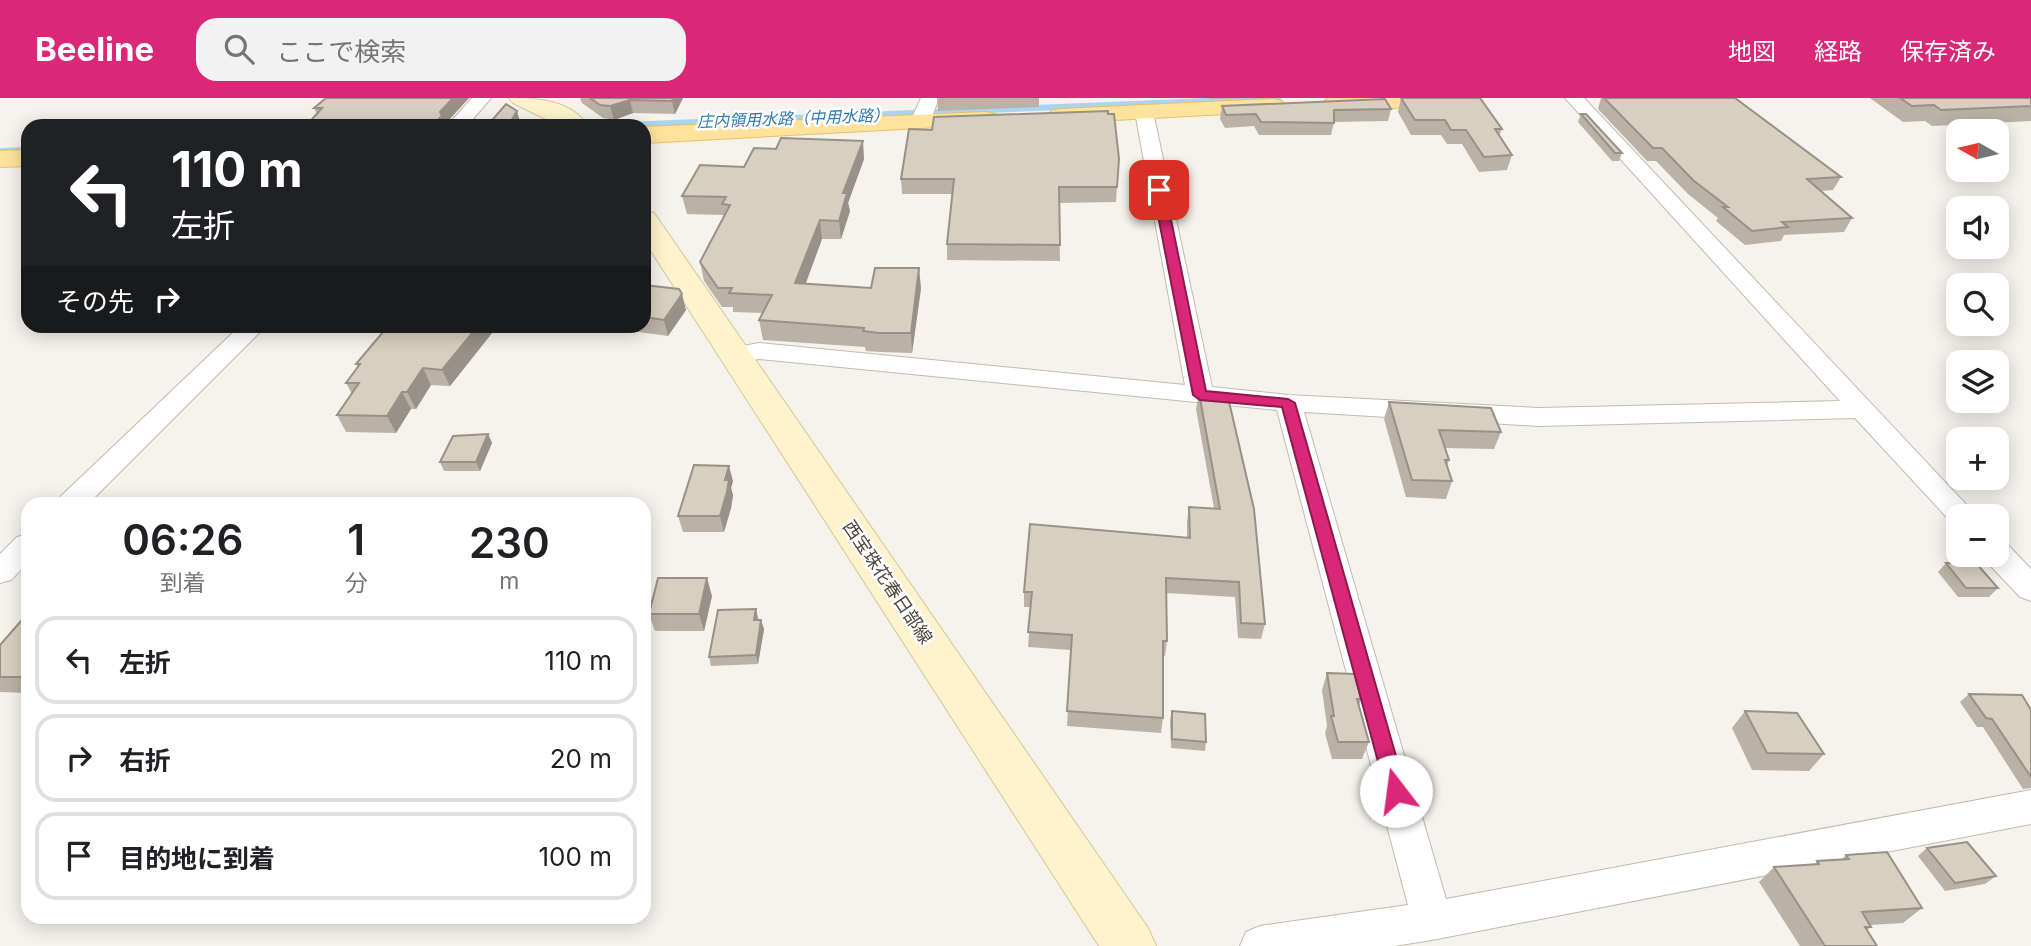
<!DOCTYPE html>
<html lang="ja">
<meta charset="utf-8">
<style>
body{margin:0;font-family:Inter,"Noto Sans JP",sans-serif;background:#f2f2f2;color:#202124;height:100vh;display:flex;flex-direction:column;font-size:26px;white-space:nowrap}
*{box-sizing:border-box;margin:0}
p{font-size:23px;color:#757577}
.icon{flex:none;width:38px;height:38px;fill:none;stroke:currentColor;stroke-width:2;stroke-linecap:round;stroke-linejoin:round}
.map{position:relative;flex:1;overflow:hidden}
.details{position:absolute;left:21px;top:399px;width:630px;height:427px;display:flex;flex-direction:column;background:#fff;border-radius:21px;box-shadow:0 4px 18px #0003}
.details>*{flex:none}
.banner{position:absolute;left:21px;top:21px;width:630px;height:214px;border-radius:21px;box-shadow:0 4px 18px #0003;background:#202124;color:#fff;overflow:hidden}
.needle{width:46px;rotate:278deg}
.tools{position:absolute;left:1946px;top:21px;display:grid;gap:14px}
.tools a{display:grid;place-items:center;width:63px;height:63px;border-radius:14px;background:#fff;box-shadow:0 4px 18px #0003;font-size:35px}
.pin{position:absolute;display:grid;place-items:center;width:60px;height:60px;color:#fff;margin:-30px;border-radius:14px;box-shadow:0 4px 10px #0006}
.me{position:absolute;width:77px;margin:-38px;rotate:345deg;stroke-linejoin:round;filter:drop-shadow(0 0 5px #0008)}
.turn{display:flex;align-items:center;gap:24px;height:147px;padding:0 35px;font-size:32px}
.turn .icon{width:91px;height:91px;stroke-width:2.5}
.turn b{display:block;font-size:49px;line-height:60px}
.then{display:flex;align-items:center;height:66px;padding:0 35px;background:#0003;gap:14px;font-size:26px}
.eta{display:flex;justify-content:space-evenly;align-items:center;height:119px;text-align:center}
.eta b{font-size:42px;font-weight:600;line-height:49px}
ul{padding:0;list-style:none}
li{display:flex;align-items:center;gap:21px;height:88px;margin:0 14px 10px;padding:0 21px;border:4px solid #e0e0e0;border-radius:21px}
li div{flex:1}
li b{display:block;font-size:26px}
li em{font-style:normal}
header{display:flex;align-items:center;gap:42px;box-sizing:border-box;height:98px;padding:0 35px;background:#db2777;color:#fff}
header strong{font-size:33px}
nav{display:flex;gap:38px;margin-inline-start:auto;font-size:24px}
.search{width:490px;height:63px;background:#f2f2f2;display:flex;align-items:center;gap:18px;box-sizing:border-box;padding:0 24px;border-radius:21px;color:#757577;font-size:26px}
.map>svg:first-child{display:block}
</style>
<header>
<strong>Beeline</strong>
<div class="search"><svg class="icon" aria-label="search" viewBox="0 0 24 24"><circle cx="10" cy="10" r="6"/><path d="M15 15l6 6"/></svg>ここで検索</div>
<nav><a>地図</a><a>経路</a><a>保存済み</a></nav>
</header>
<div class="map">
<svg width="2031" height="848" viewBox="0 0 2031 848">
<rect width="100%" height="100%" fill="#f6f3ec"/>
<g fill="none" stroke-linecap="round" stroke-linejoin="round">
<g stroke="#a9d4f2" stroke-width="6">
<polyline points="601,28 1278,0"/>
<polyline points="0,53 28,52"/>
</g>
<defs>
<g id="minor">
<polygon points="472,0 491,0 467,28 447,28"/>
<polygon points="921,0 939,0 930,24 920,30 910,24"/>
<polygon points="1565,0 1584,0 1977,418 1958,418 1958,427 1952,425 1855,320 1539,328 1304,314 1446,801 2031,692 2031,726 1432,842 1394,848 1240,848 1246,834 1260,828 1408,807 1277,312 759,261 736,264 727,261 723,256 727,251 759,245 1185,287 1135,14 1144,8 1153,14 1212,289 1288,297 1539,310 1840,303"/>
<polygon points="240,228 266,228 88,406 55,406 60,399"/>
<polygon points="28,436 28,465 11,482 0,485 0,456 17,439"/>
<polygon points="1997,444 2008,447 2031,471 2031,503 2020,499 1986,463 1983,457 1997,457"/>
</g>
<g id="secondary">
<path d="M509 0C537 0 571 2 588 28H560L513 5Z"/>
<polygon points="644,113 654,115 1148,830 1156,848 1099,848 644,142"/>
</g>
<g id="primary">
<polygon points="1328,0 1465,0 1461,5 1453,7 1333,13 1324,11 1321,6"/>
<polygon points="1273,1 1282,3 1285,8 1282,13 1060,25 1051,23 1048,18 1051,13 1060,11"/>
<polygon points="986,14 995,16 998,21 995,26 644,45 644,29"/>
<polygon points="28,52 28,68 0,69 0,53"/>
</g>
</defs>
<use href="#minor" stroke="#c2bbae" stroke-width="2"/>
<use href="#secondary" stroke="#d6c79b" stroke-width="2"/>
<use href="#primary" stroke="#e6c16a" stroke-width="2"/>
<use href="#minor" fill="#fff" fill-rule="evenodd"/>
<use href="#secondary" fill="#fff3cd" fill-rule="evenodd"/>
<use href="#primary" fill="#ffe39c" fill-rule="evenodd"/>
</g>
<g fill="#bab2a6">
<polygon points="326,0 469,0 445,26 446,28 306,28 317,16 314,10"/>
<polygon points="580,0 683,0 675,16 633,15 614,22 603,20 582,5"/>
<polygon points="937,0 1039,0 1039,9 938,13"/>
<polygon points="1209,0 1259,0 1209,1"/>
<polygon points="1401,0 1502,31 1499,38 1512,57 1507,72 1479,74 1462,46 1447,46 1441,37 1411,37 1398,14"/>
<polygon points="1601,0 1735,0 1841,79 1833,92 1821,93 1852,120 1844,134 1784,137 1781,143 1745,147 1716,123 1718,120 1688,96 1656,63 1647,63 1598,11"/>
<polygon points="1870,0 2031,0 2031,23 1932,28 1925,23 1903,24"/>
<polygon points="1222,8 1391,11 1388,23 1334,24 1331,37 1259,37 1254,28 1225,30 1220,21"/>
<polygon points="1581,16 1622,55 1619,63 1612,63 1578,24"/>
<polygon points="864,61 848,105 850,113 841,141 822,141 805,186 871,190 921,190 912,255 881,254 866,253 865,249 763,242 759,222 763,215 733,214 733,209 722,209 704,183 700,164 724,117 687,116 682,98"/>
<polygon points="1119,61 1116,104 1059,105 1060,163 947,162 947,146 952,96 902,96 901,81"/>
<polygon points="644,187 686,212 668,238 594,228 644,228"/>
<polygon points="313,228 495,228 496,230 450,288 431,287 416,311 411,311 396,335 346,334 337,317 352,296 346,285 358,269 356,266 384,233"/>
<polygon points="1199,295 1265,526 1261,541 1238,540 1235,499 1166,495 1167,543 1165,558 1163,558 1163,620 1161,635 1067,628 1071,552 1028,549 1031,509 1024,509 1024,494 1187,440 1187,424 1189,409 1214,410 1196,311"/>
<polygon points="1389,304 1501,334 1494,351 1445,350 1449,362 1447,368 1452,383 1446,401 1406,399 1384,321"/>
<polygon points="488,336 492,345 480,373 444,373 440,364"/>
<polygon points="733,383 731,390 733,397 731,410 724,434 683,434 678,418"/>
<polygon points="1946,465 1998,490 1989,499 1958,499 1938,474"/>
<polygon points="712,498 704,533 655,533 649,516"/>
<polygon points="28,515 28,595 0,594 0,547"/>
<polygon points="758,520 758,522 764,531 758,566 711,568 709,559"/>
<polygon points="1327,575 1361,601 1359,608 1369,644 1362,661 1332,661 1325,635 1327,628 1322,592"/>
<polygon points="1969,596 2031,612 2031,690 2023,691 1983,629 1977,629 1960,604"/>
<polygon points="1172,613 1206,644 1205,653 1171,650 1170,622"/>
<polygon points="1745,613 1824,656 1809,673 1752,672 1732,630"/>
<polygon points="1927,750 1996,778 1985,786 1945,793 1918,758"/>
<polygon points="1846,757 1922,810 1903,825 1870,827 1871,829 1867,832 1877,848 1800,848 1759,784 1774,769 1815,766 1817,763 1841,762"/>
</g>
<g fill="#979187">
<polygon points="453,0 469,0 445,26 440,14"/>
<polygon points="673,0 683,0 675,16 672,3"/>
<polygon points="630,2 633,15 614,22 610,8"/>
<polygon points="517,13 521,27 521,28 508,28"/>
<polygon points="442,18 445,28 431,28"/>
<polygon points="863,43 864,61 848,105 850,113 841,141 839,123 843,95"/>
<polygon points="820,122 822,141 799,204 795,185"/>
<polygon points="919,170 921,190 912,255 911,235"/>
<polygon points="682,196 686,212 668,238 664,222"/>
<polygon points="478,228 495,228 496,230 450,288 442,272"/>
<polygon points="423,270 431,287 416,311 407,294"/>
<polygon points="402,294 411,311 396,335 387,318"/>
<polygon points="488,336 492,345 480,373 476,364"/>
<polygon points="729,368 733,383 731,390 733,397 731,410 724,434 720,418 725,382"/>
<polygon points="707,480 712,498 704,533 699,516"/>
<polygon points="756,511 758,520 756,531 754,522"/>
<polygon points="761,522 764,531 758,566 756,557"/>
</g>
<g fill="#d8cfc1" stroke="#979187" stroke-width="2">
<polygon points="326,0 453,0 440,14 442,18 431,28 306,28 322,10 314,10"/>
<polygon points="590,0 673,0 672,3 630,2 610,8 600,7"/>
<polygon points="1401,0 1480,0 1502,31 1495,31 1512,57 1484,59 1466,32 1451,32 1445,22 1415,22"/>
<polygon points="1604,0 1735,0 1841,79 1807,81 1852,120 1782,124 1788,129 1752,133 1723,109 1728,109 1694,83 1662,50 1653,50"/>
<polygon points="1900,0 2031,0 2031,8 1941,12 1934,7 1912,8"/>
<polygon points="1385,1 1391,11 1334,12 1334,25 1261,24 1256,16 1226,17 1222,8"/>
<polygon points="506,6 517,13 508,28 487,28"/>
<polygon points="1108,13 1108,16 1114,16 1119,61 1117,89 1059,89 1060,147 947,146 954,81 901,81 909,31 932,32 934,19"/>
<polygon points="1581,16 1586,16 1622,55 1615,55"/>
<polygon points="781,40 863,43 843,95 847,95 839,123 820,122 795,185 871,190 875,170 919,170 911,235 879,235 863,233 864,230 759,222 772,197 729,195 732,190 718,190 700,164 730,107 722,106 726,99 682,98 700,67 744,69 754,50 776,51"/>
<polygon points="644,187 679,191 682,196 664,222 644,219"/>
<polygon points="388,228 478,228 442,272 423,270 407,294 402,294 387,318 337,317 359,285 346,285 360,266 356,266"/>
<polygon points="1199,295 1227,295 1254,411 1265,526 1241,525 1239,484 1166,480 1167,543 1163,543 1163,620 1067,613 1072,537 1028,534 1032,494 1024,494 1030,426 1190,440 1189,409 1220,411"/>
<polygon points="1389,304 1491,310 1501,334 1439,332 1449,362 1445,362 1452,383 1412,382"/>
<polygon points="488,336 476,364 440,364 453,338"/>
<polygon points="694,367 729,368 725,382 729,382 727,394 720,418 678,418"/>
<polygon points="1946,465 1976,465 1998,490 1966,490"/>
<polygon points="658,480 707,480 699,516 649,516"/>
<polygon points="756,511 754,522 761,522 756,557 709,559 718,512"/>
<polygon points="28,515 28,579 0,579 0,547"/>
<polygon points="1327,575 1355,576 1361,601 1357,601 1369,644 1338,644 1331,618 1334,618"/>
<polygon points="1969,596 2022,597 2031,612 2031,679 1992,621 1986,620"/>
<polygon points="1172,613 1205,616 1206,644 1172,641"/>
<polygon points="1745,613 1797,615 1824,656 1767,655"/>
<polygon points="1967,744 1996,778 1955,785 1927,750"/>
<polygon points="1887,754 1922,810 1862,814 1871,829 1865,829 1877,848 1825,848 1774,769 1819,766 1817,763 1849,761 1846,757"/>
</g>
<polygon fill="#db2777" stroke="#8e194d" stroke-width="2" points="1159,88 1165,92 1206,293 1288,301 1295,305 1406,693 1403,699 1396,702 1389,699 1386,693 1282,309 1200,302 1193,297 1153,92"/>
<g text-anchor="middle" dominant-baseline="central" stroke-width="5" stroke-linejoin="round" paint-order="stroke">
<g font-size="16" font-style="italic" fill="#2e7ab2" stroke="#fff">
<text transform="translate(793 20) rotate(-2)">庄内領用水路（中用水路）</text>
</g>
<g font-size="18" fill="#4b4439" stroke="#fff">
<text transform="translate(888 484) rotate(56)">西宝珠花春日部線</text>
</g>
</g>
</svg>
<div class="tools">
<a><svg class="needle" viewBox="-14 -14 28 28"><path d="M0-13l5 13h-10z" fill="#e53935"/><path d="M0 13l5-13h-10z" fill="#757577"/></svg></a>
<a><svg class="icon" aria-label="sound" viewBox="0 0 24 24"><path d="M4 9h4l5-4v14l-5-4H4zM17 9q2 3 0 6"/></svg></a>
<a><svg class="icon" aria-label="search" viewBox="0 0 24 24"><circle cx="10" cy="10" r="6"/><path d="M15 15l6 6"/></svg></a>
<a><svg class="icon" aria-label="layers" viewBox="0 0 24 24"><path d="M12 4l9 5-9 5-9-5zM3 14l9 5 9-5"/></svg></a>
<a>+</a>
<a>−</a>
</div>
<div class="pin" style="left:1159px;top:92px;background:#d93025"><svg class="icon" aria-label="arrive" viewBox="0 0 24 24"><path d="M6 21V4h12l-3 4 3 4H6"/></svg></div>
<svg class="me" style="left:1396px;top:693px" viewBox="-20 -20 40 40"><circle r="19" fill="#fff"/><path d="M0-13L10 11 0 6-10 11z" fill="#db2777"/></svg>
<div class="banner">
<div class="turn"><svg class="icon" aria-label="left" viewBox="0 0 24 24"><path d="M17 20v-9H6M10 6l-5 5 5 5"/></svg><div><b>110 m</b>左折</div></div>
<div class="then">その先<svg class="icon" aria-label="right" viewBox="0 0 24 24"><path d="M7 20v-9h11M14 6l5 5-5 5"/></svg></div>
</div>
<section class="details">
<div class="eta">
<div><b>06:26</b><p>到着</p></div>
<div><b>1</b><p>分</p></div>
<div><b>230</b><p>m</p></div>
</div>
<ul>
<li><svg class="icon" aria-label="left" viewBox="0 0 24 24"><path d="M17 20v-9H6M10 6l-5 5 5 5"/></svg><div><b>左折</b></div><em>110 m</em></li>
<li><svg class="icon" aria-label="right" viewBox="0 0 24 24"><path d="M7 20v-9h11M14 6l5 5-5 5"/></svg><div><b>右折</b></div><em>20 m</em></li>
<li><svg class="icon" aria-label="arrive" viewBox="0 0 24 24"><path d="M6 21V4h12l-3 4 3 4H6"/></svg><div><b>目的地に到着</b></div><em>100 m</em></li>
</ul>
</section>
</div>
